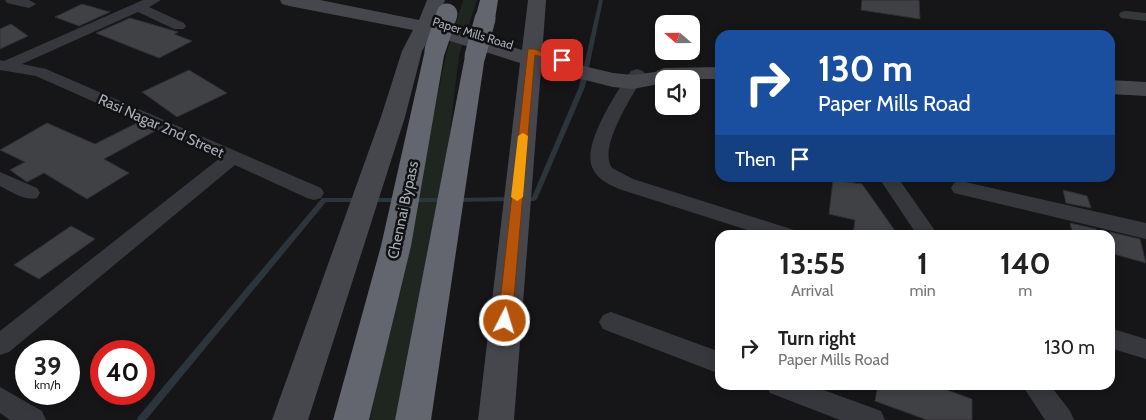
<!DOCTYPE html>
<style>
body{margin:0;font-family:Cabin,sans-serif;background:#f2f2f2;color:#222;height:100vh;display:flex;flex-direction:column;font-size:19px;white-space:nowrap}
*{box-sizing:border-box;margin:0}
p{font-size:16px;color:#767676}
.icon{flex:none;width:28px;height:28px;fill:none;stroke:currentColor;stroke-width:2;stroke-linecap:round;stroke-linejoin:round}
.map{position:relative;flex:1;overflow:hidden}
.sheet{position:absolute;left:715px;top:230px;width:400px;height:160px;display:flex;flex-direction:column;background:#fff;border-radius:15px;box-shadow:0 2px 8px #0003}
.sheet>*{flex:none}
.guide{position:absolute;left:715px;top:30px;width:400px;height:152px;border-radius:15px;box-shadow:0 2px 8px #0003;background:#1a4fa0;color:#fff;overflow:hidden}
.needle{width:32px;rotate:290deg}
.fabs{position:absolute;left:655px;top:15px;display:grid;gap:10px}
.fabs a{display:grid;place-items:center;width:45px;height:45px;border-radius:10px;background:#fff;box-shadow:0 2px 8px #0003;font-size:25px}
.speed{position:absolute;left:15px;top:340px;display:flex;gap:10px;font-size:25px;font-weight:700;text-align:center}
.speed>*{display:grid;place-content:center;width:65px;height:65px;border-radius:50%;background:#fff;box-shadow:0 2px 8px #0003;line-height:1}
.speed small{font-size:12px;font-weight:400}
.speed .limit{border:8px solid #d22;background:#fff;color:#111}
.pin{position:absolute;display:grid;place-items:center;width:42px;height:42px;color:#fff;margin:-21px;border-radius:10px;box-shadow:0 2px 8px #0006}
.me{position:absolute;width:55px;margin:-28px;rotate:5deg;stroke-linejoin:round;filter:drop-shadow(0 0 4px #0008)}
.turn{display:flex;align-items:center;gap:18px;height:105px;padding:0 20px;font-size:22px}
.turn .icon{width:65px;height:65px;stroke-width:2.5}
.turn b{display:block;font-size:35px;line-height:42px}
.then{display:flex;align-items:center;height:48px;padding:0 20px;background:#0003;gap:10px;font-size:19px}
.eta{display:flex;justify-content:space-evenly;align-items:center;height:85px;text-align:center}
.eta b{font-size:30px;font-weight:700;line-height:35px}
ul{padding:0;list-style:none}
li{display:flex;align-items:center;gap:15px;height:65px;padding:0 20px}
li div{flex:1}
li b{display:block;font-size:19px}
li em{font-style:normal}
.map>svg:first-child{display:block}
</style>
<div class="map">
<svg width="1146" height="420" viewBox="0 0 1146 420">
<rect width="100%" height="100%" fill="#161618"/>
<polygon fill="#1e261f" points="463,0 477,0 459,55 443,191 397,420 370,420 446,55"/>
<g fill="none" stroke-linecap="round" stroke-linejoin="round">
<g fill="#2c353c" fill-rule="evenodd">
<polygon points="599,0 603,0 585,87 537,199 534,201 522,201 521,199 522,197 532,197 579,87"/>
<polygon points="511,197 514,199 511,201 456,202 453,200 456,198"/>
<polygon points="322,198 359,198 362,200 359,202 326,202 146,420 137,420 138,417"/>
<polygon points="369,198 399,198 402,200 399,202 371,202 368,200"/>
<polygon points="409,198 444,198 447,200 444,202 411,202 408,200"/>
</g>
</g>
<g fill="#404145" stroke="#303034">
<polygon points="862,0 919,0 920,19 861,10"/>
<polygon points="82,4 110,12 79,26 55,17"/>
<polygon points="130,18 178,32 174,34 192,41 159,58 96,33"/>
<polygon points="11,24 28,36 0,49 0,29"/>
<polygon points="189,70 227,93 177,117 142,92"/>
<polygon points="47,123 95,144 137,123 155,131 104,159 129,173 87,199 44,173 27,182 10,170 25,162 0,150"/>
<polygon points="833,180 862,184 898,235 853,235 855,220 829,214"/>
<polygon points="1063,190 1087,196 1091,208 1066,203"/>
<polygon points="1070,223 1096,229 1098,235 1073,235"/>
<polygon points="71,226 95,239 39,279 14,265"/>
<polygon points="1110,232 1140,239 1146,263 1110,253"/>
<polygon points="878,385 933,385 972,399 972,420 927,420 875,401"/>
</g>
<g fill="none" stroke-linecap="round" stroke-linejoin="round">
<g fill="#37383d" fill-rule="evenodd">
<polygon points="5,0 29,0 36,4 29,8 7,3"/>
<polygon points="143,0 161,0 149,7 184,23 186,26 184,29 174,29 138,12 22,64 46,69 321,188 324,193 321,198 314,200 307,198 235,165 9,352 0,355 0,331 220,158 36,76 0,70 0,60 4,61"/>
<polygon points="1126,11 1146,13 1146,21 1121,18 1119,15 1121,12"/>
<path d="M637 69 643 71 645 74C634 93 597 148 612 168L633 179 794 230 797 235H763L619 189C608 184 597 179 592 167 582 144 618 90 631 71Z"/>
<path d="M0 172 37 188 40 193 37 198C24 201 12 192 0 186Z"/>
<polygon points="879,178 898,178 938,235 917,235"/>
<polygon points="961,181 1146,223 1146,239 954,193 951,188 954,183"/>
<polygon points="611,312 720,352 720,374 603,329 599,322 603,315"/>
<polygon points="1110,328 1146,339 1146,359 1110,348"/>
<polygon points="766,385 810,385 881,411 885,420 840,420 770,393"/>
<polygon points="1022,385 1050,385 1070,411 1074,420 1045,420"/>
<polygon points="0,387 42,411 46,420 10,420 0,413"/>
</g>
<g fill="#45474d" fill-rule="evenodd">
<polygon points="280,0 320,0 419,20 427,0 445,0 436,24 522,50 528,0 546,0 542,56 613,73 633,75 655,72 664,68 720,67 720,79 664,79 664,83 633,89 613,87 541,69 514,420 478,420 520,63 431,35 422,51 405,117 308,420 272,420 381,117 402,51 413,30 289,6 282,4"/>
<polygon points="1110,80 1146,82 1146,96 1110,94"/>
</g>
<g fill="#63666e" fill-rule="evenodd">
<polygon points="480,0 498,0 495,19 492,23 485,25 478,23 475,19"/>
<polygon points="435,44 442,46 445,50 411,246 369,420 333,420 381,246 425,50 428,46"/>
<polygon points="475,50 482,52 485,56 431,420 395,420 465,56 468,52"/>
</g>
<g stroke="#63666e" stroke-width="21">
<polyline points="435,50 447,14"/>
<polyline points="475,56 485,19"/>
</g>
</g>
<polygon fill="#b45309" stroke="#753606" points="528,49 534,49 566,60 562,63 535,55 512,321 510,325 505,327 500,325 498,321"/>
<polygon fill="#f59e0b" points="523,133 528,136 523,197 517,201 511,197 518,136"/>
<g text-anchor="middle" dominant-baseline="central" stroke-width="5" stroke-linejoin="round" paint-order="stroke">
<g font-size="12" fill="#a8adb8" stroke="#111113">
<text transform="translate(473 33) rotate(17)">Paper Mills Road</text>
</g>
<g font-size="15" fill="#a8adb8" stroke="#111113">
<text transform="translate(161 126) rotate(24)">Rasi Nagar 2nd Street</text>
<text transform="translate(403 210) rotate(-78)">Chennai Bypass</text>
</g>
</g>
</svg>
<div class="fabs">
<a><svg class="needle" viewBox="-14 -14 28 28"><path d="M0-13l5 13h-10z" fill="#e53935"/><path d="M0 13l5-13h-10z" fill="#767676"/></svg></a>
<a><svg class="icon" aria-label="sound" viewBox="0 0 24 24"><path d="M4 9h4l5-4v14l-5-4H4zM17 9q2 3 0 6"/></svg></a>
</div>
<div class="speed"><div>39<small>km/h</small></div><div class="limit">40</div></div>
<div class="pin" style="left:562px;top:60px;background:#d93025"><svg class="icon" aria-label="arrive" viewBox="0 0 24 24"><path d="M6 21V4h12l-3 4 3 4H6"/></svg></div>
<svg class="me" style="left:505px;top:321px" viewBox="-20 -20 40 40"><circle r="17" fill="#b45309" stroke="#fff" stroke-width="3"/><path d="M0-11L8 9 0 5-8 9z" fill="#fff"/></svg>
<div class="guide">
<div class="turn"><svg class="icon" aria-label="right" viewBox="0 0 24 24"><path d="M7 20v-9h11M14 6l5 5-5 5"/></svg><div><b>130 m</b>Paper Mills Road</div></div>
<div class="then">Then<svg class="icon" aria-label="arrive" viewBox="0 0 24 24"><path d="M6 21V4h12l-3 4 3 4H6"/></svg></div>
</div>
<section class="sheet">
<div class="eta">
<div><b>13:55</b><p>Arrival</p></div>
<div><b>1</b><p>min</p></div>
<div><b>140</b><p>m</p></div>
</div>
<ul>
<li><svg class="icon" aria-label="right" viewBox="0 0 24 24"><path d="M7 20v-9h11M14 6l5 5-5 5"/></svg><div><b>Turn right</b><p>Paper Mills Road</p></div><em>130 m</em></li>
</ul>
</section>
</div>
